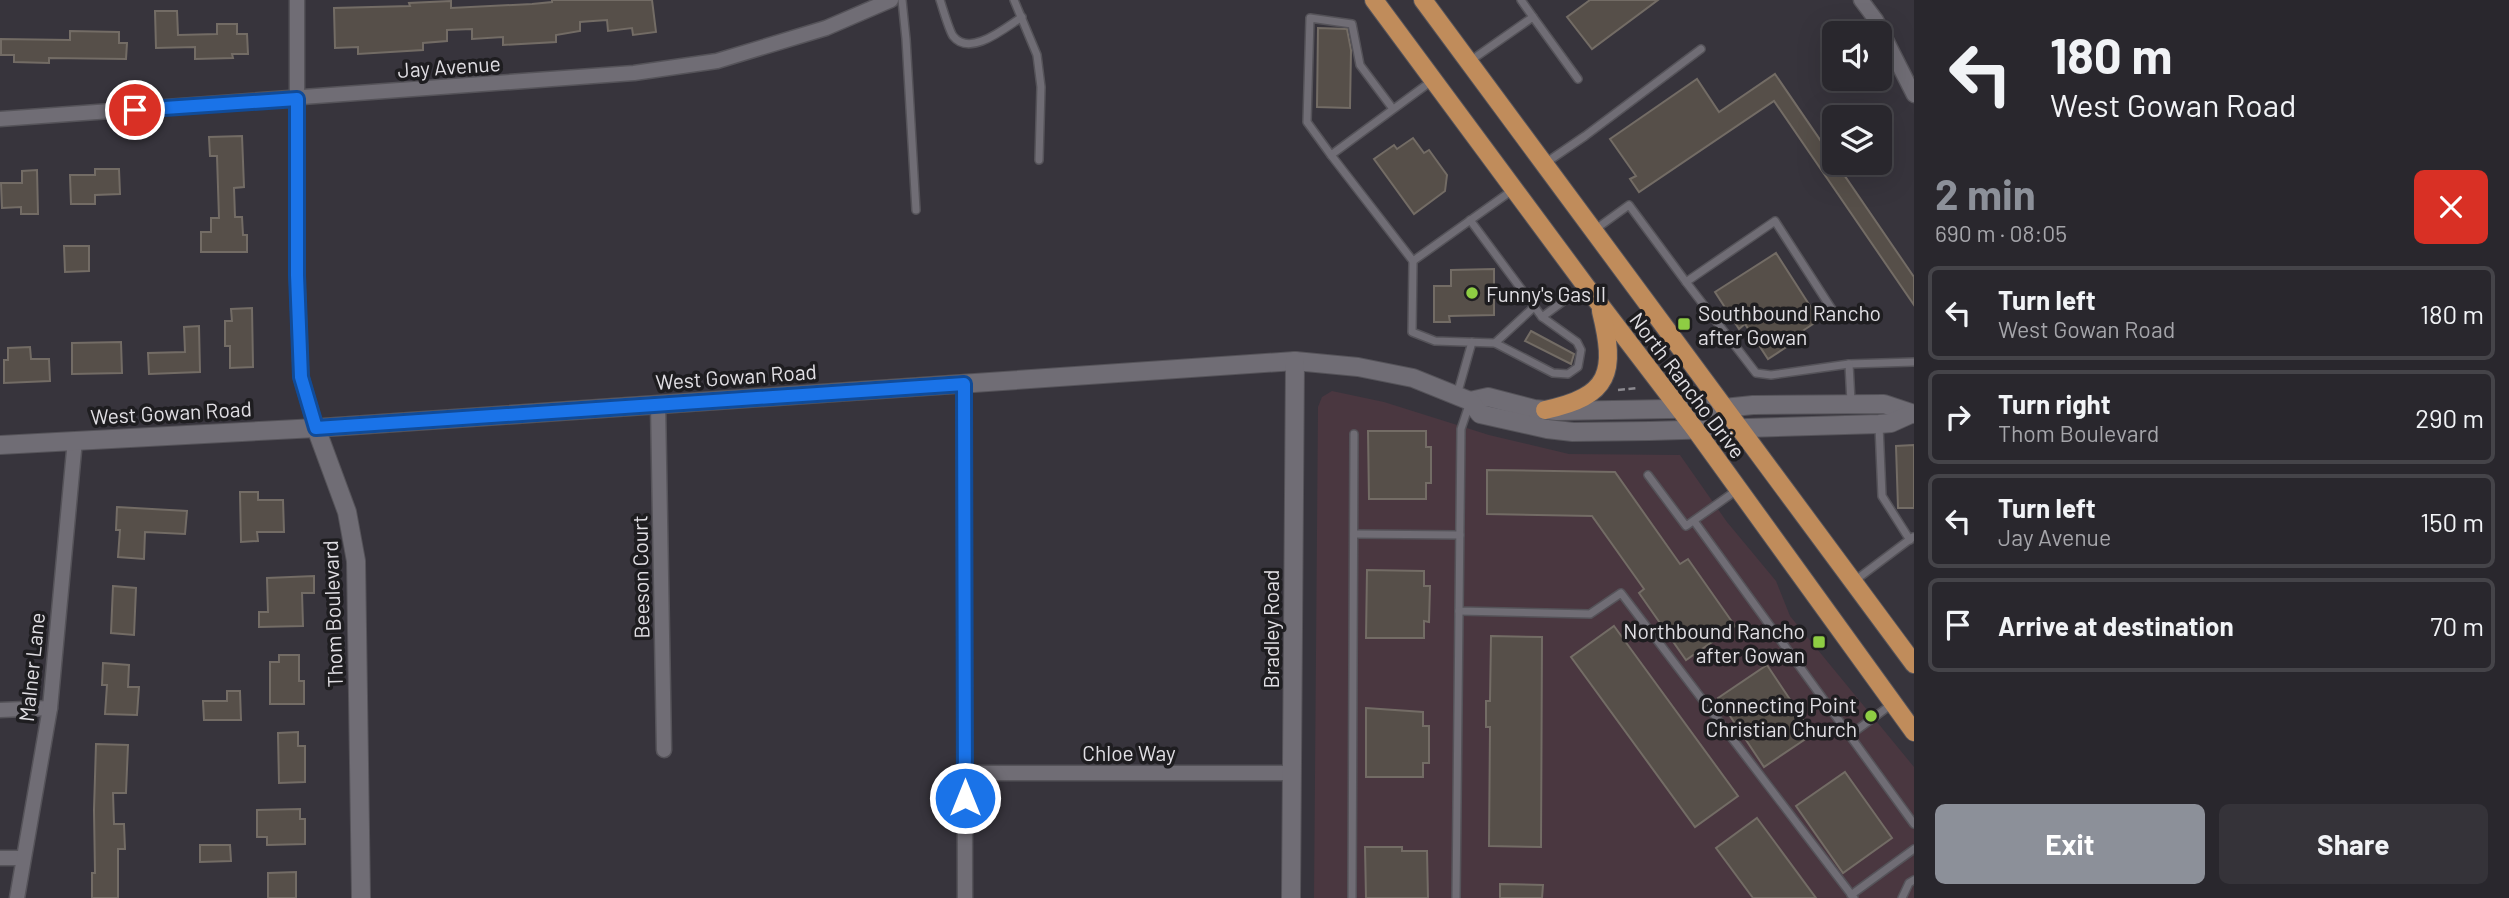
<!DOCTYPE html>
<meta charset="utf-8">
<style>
body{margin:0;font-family:Barlow,sans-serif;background:#353339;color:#f1f3f6;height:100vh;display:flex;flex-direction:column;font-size:26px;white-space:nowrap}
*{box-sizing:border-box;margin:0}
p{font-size:23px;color:#a5a5aa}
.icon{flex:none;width:38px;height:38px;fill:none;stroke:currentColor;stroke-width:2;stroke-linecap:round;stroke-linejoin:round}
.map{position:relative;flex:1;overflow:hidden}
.side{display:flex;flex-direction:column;background:#29272d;width:595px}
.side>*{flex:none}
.hud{background:#29272d;color:#f1f3f6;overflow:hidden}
.buttons{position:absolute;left:1822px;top:21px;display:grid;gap:14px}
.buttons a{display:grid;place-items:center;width:70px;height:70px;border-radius:10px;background:#29272d;box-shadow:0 7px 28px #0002,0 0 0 2px #454449;font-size:35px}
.pin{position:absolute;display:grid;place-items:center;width:60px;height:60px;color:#fff;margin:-30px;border:4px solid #fff;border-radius:50%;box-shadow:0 2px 7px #0007}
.me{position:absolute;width:77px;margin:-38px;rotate:0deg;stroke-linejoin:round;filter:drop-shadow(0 0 5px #0008)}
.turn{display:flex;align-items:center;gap:24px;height:147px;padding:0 21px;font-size:32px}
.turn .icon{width:91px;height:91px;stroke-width:2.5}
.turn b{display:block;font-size:49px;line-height:60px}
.round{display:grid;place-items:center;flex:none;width:74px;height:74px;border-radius:10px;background:#353339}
.overview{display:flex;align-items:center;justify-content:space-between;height:119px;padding:0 21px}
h1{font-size:42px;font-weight:700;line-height:52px;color:#8c9099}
.cta{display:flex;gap:14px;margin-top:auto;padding:14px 21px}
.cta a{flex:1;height:80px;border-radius:10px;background:#8c9099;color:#fff;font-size:28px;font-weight:700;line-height:80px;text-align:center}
.cta a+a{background:#353339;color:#f1f3f6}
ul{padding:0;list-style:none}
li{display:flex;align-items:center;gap:21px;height:94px;margin:0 14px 10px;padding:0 7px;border:4px solid #454449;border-radius:10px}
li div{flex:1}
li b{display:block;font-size:26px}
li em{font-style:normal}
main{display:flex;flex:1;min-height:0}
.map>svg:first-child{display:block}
</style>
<main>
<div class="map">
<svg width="1914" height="898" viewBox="0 0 1914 898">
<rect width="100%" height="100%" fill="#37343c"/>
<polygon fill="#4a3740" points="1332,391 1384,402 1489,435 1569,454 1680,455 1727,522 1776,581 1790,616 1914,767 1914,898 1314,898 1318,407 1322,397"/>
<g fill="#564f49" stroke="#736c65" stroke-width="2">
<polygon points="552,0 652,0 656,32 633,35 632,28 608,31 607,20 593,21 580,22 580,31 556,35 556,42 503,45 503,37 472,39 472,29 447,30 447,41 423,43 423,50 358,54 358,47 335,48 334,8 410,6 409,3 451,1 451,8 532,4 552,2"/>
<polygon points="1590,0 1658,0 1592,49 1567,17"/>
<polygon points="155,11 177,11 178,35 217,34 217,24 237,24 237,34 247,34 248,54 232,54 233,58 195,59 195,47 156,48"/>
<polygon points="1318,28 1347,29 1351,50 1350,108 1317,107"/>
<polygon points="70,31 119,32 119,43 127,43 126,59 49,58 49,63 14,62 14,55 1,55 1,39 70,40"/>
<polygon points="1775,74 1914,277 1914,305 1774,101 1639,192 1630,179 1636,176 1610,139 1697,79 1719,112"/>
<polygon points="242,136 244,187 234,188 235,217 242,217 243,235 247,235 247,252 201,252 201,232 211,232 211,218 219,218 217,156 210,156 209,137"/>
<polygon points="1413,138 1424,153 1429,150 1447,175 1445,191 1414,214 1374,159 1394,145 1397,149"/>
<polygon points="95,169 119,169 120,194 95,195 95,204 71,204 70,175 95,175"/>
<polygon points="37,170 38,214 21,214 21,207 2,208 1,183 22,183 22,171"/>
<polygon points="64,246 89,246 89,271 65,272"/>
<polygon points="1776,253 1819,320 1786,342 1788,346 1768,359 1745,324 1739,329 1715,292"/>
<polygon points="1494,269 1494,315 1449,316 1450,322 1434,322 1434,286 1451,286 1451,270"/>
<polygon points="252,308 253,367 230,368 230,346 225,346 225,321 232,321 231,309"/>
<polygon points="199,326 200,372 149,374 148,353 185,352 184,327"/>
<polygon points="1531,331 1574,354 1571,364 1525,341"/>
<polygon points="121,342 122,373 72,374 72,343"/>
<polygon points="30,347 31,359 49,359 50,381 4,383 4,360 8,360 8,348"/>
<polygon points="1368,431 1426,431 1426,447 1431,447 1431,483 1426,483 1426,499 1369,499"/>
<polygon points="1914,445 1914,508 1898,508 1896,446"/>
<polygon points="1487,470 1615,472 1680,564 1688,559 1735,626 1686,660 1639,593 1644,589 1592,516 1487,514"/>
<polygon points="240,492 258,492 258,500 283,500 284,532 257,532 258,541 241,542"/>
<polygon points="117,507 187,511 185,534 145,532 144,559 118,557 120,530 116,530"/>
<polygon points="1367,570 1424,571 1424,586 1430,586 1429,622 1424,621 1424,638 1366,638"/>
<polygon points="314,576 314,593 302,593 303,626 259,627 259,612 268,612 267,578"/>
<polygon points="113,586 136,588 134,635 111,633"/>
<polygon points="1614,626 1738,796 1695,827 1571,657"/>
<polygon points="1491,636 1542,637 1541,847 1489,846 1490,727 1486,727 1486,701 1490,701"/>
<polygon points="279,655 299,655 299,681 304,681 304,704 270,704 270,662 279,662"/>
<polygon points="103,663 129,665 128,687 139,687 137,715 105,714 107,685 102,685"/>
<polygon points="1767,665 1813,734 1764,767 1718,698"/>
<polygon points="227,691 240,691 241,720 204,720 203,701 227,701"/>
<polygon points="1366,708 1423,712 1423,726 1429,726 1429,763 1423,763 1423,777 1366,777"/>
<polygon points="298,732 298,746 305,746 305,782 279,783 278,733"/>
<polygon points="96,744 128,745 126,793 113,793 114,824 124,824 125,849 118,849 118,898 92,898 92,873 95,873 94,810"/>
<polygon points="1845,772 1892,838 1843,873 1796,806"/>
<polygon points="300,809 300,819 305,819 305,844 267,845 267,837 257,837 257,810"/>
<polygon points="1757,818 1816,898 1753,898 1716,848"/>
<polygon points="200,845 230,845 231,861 200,862"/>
<polygon points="1365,847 1402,847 1402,851 1427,851 1428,898 1366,898"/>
<polygon points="296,872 296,898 268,898 268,873"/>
<polygon points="1500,884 1543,885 1542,898 1500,898"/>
</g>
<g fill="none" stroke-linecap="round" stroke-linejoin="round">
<defs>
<g id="lane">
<polyline points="902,0 906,39 916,210"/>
<path d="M940 0C943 9 949 30 953 36 970 58 1006 27 1022 17"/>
<polyline points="1014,0 1037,55 1041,87 1039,160"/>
<polyline points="1521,0 1533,17"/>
<polyline points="1470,61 1533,17 1578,79"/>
<polyline points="1393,109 1360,65 1352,24 1310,18 1307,122 1331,155 1433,80"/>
<polyline points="1331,155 1413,261 1514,189"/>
<polyline points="1544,164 1585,136 1701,49"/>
<polyline points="1470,220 1542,317 1584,286"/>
<polyline points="1593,231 1629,205 1686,282"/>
<polyline points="1413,261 1412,332 1435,341 1495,343 1534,307"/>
<polyline points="1833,311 1775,221 1686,282 1756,373 1771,375 1849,364 1914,362"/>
<polyline points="1495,343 1553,373 1568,374 1578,367 1581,350 1577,342 1542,317"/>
<polyline points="1849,364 1851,402"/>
<polyline points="1457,395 1472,342"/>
<polyline points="1470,402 1461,429 1459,611 1590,614 1621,593 1854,898"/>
<polyline points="1879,426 1882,496 1910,540"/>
<polyline points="1648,475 1686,526 1737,490"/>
<polyline points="1694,521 1914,824"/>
<polyline points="1354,534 1460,535"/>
<polyline points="1853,582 1913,537"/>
<polyline points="1850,735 1892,704"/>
<polyline points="1851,895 1914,849"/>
<polyline points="1352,898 1354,434"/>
<polyline points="1456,898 1459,611"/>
<polyline points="1902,898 1909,883 1914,880"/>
</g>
<g id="street">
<polyline points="297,0 297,275 301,377 316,428"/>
<polyline points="1861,0 1876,20 1914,95"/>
<polyline points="0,119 634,73 717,61 826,28 891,0"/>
<polyline points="964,384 965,898"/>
<polyline points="658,404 664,750"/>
<polyline points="0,710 50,708"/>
<polyline points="965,773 1292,773"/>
<polyline points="0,858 23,858"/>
<polyline points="17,898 50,708 75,440"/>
</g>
<g id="secondary">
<polyline points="1470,401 1488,397 1534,409 1557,411 1724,408 1753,405 1884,404 1914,414"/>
<polyline points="316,428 347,512 356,561 361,898"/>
<polyline points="0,445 316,428 1295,361 1358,367 1413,378 1470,401 1480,414 1547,429 1573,432 1650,431 1879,424 1891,423 1911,414"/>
<polyline points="1291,898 1295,361"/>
</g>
<g id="primary">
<polyline points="1374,0 1585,285 1695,429 1914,732"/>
<polyline points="1423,0 1914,664"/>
<path d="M1545 410C1611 396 1616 372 1601 311"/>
</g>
</defs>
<use href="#lane" stroke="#555359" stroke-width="10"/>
<use href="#street" stroke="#555359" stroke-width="17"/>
<use href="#secondary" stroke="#555359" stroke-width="20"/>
<use href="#primary" stroke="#555359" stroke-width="20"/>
<polyline stroke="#8b898f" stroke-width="2.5" stroke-dasharray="7 3.5" stroke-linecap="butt" points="1618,390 1637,388"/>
<use href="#lane" stroke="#706d75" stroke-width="7"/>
<use href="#street" stroke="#706d75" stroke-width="14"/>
<use href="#secondary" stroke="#706d75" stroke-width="18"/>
<use href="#primary" stroke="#c08c5b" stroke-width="18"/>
</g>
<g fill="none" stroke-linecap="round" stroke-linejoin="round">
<defs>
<polyline id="route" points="135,110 297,99 297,275 301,377 316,428 964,384 965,798"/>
</defs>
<use href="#route" stroke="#114b97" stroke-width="18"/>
<use href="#route" stroke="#1a73e8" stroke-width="12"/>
</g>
<g fill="#8ecd43" stroke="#1e1d20" stroke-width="2.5">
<circle cx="1472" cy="293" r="7"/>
<rect x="1677" y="317" width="14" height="14" rx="3.5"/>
<rect x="1812" y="635" width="14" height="14" rx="3.5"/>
<circle cx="1871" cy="716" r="7"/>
</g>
<g text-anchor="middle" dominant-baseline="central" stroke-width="7" stroke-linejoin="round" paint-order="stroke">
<g font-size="21" fill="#e1dfe4" stroke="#1e1d20">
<text transform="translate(449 66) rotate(-4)">Jay Avenue</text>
<text transform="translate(736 376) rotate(-4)">West Gowan Road</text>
<text transform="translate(1688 385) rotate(53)">North Rancho Drive</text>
<text transform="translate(171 412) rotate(-3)">West Gowan Road</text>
<text transform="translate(640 577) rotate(-91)">Beeson Court</text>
<text transform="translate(332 614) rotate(-92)">Thom Boulevard</text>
<text transform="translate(1270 629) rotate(-90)">Bradley Road</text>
<text transform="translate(31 667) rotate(-84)">Malner Lane</text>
<text x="1129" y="752">Chloe Way</text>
</g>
<g font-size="21" fill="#e1dfe4" stroke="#1e1d20" text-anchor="start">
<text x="1486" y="293">Funny's Gas II</text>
<text x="1698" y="312">Southbound Rancho<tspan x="1698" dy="24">after Gowan</tspan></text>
<text x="1805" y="630" text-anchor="end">Northbound Rancho<tspan x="1805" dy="24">after Gowan</tspan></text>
<text x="1857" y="704" text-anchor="end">Connecting Point<tspan x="1857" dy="24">Christian Church</tspan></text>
</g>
</g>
</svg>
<div class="buttons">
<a><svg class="icon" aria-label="sound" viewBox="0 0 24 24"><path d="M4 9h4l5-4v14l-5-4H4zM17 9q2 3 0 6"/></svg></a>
<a><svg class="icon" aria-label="layers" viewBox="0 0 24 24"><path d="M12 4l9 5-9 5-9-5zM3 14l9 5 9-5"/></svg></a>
</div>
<div class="pin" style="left:135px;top:110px;background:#d93025"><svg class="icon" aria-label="arrive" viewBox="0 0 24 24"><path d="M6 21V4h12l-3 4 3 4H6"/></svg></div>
<svg class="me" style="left:965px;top:798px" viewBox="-20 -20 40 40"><circle r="17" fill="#1a73e8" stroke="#fff" stroke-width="3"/><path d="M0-11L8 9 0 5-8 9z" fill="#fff"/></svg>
</div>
<section class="side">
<div class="hud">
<div class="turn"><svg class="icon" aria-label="left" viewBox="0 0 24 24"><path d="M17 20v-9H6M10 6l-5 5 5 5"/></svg><div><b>180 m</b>West Gowan Road</div></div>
</div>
<div class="overview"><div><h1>2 min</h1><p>690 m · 08:05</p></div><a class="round" style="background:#d93025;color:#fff"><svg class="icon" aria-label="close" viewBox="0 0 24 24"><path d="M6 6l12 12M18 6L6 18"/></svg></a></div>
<ul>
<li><svg class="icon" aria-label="left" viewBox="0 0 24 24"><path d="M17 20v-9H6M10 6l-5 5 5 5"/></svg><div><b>Turn left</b><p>West Gowan Road</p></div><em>180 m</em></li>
<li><svg class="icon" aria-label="right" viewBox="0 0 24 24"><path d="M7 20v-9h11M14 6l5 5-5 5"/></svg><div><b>Turn right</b><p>Thom Boulevard</p></div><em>290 m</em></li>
<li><svg class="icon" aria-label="left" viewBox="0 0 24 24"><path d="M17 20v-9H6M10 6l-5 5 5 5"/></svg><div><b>Turn left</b><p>Jay Avenue</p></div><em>150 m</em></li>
<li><svg class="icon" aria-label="arrive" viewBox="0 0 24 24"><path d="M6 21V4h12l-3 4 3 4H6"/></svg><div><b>Arrive at destination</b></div><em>70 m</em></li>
</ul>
<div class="cta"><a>Exit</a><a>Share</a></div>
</section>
</main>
